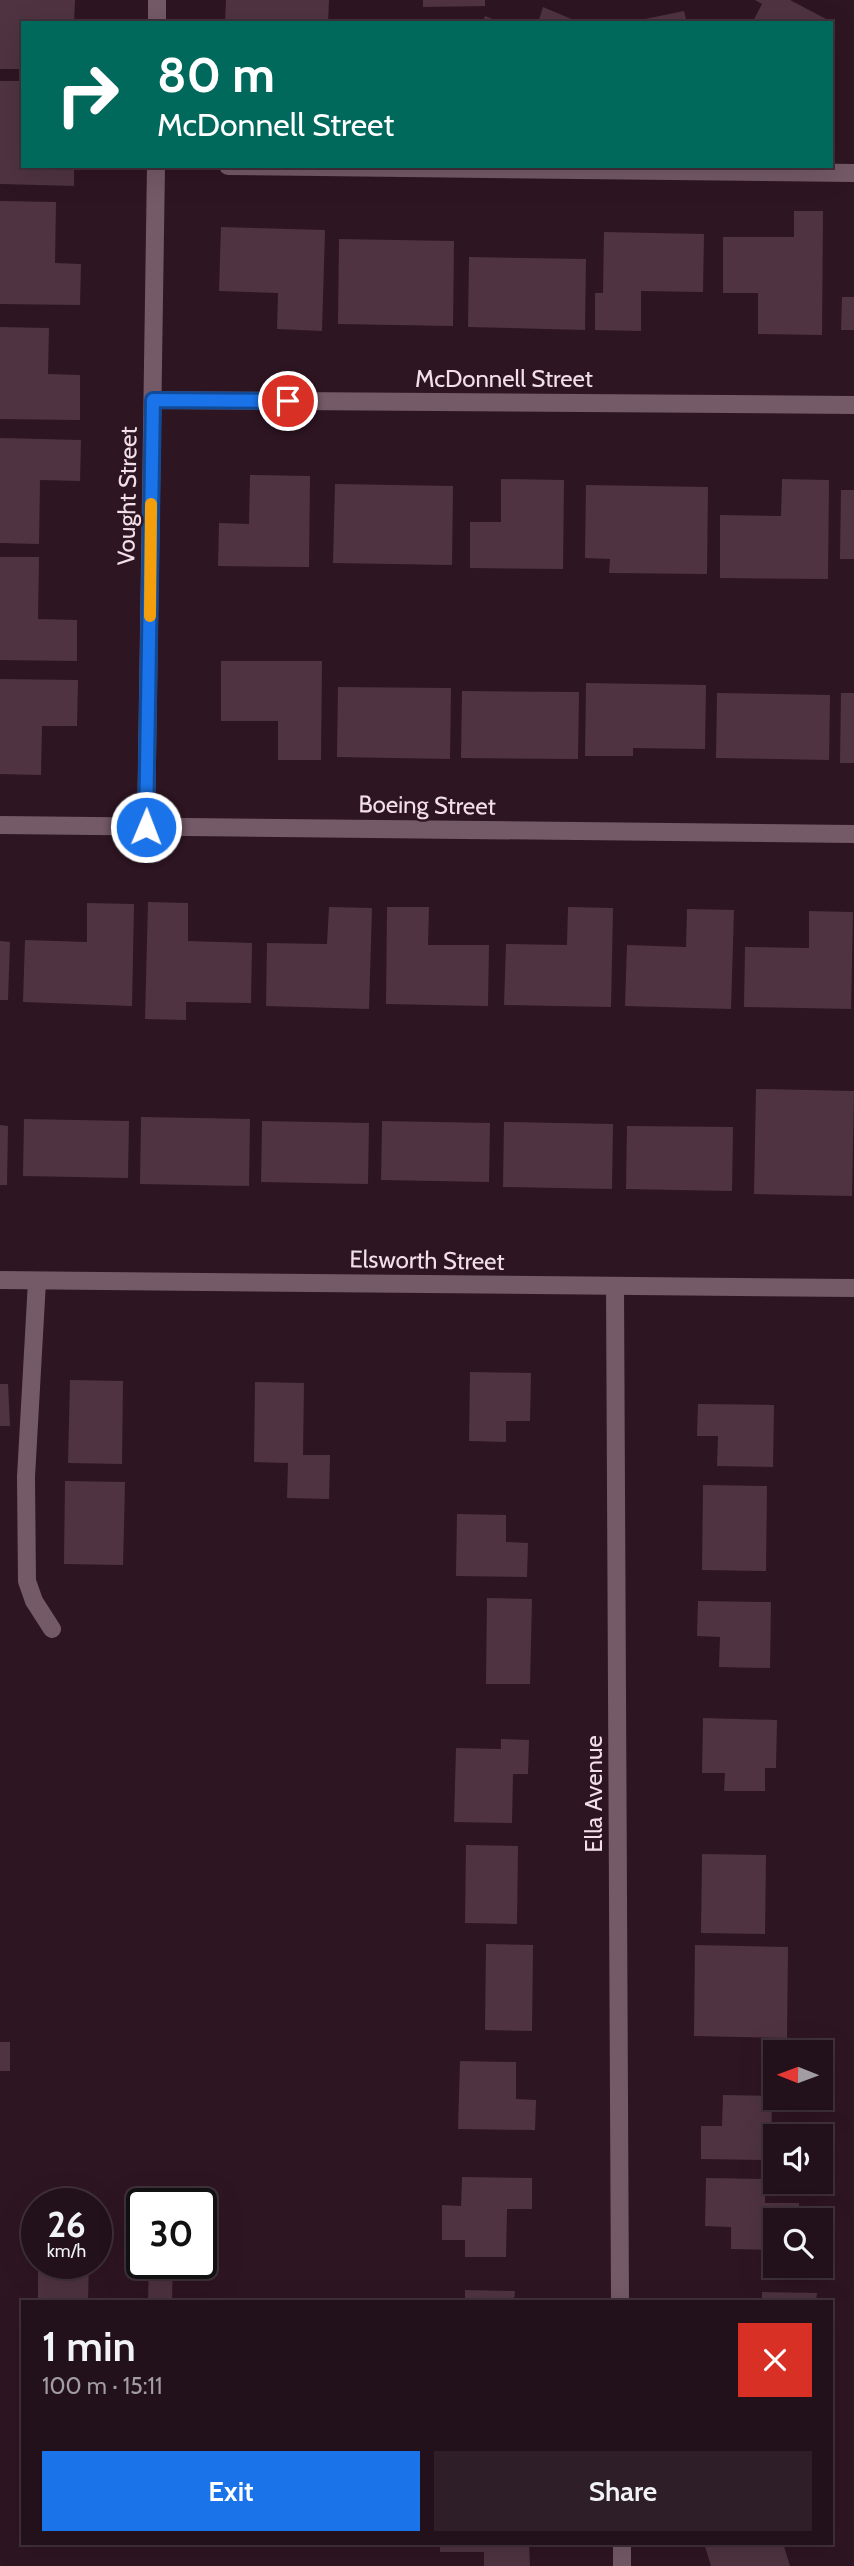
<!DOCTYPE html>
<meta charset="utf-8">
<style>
body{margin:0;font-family:Cabin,sans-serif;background:#2e1e27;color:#f1f3f6;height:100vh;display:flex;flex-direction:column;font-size:26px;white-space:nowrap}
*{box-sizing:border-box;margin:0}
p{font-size:23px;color:#a29da2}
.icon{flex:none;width:38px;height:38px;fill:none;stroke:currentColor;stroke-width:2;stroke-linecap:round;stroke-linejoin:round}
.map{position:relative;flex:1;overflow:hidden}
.details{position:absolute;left:21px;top:2300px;width:812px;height:245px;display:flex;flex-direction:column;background:#22101a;border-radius:0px;box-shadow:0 7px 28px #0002,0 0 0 2px #3f3039}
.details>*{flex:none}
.guide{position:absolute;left:21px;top:21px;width:812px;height:147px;border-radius:0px;box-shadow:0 7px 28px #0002,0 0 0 2px #3f3039;background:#00695c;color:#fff;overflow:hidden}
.needle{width:46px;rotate:271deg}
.buttons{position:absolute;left:763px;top:2040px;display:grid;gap:14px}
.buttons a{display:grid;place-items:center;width:70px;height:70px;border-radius:0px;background:#22101a;box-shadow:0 7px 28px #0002,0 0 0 2px #3f3039;font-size:35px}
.speed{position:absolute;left:21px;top:2188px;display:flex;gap:14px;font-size:35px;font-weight:700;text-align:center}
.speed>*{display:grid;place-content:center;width:91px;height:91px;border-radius:50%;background:#22101a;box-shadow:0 7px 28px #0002,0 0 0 2px #3f3039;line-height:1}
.speed small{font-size:18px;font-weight:400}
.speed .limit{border:4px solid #111;border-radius:10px;background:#fff;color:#111}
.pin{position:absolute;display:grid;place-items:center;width:60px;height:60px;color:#fff;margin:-30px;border:4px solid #fff;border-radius:50%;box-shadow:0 2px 7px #0007}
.me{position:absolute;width:77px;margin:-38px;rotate:1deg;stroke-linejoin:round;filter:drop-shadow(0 0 5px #0008)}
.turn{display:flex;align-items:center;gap:24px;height:147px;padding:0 21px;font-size:32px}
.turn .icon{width:91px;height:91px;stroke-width:2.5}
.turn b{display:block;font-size:49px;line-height:60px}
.round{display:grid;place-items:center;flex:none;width:74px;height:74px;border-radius:0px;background:#2e1e27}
.summary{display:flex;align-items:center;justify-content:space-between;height:119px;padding:0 21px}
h1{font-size:42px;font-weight:600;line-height:52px}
.button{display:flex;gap:14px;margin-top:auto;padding:14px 21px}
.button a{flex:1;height:80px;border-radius:0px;background:#1a73e8;color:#fff;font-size:28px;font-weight:600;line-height:80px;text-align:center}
.button a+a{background:#2e1e27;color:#f1f3f6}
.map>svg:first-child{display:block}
</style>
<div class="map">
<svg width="854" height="2566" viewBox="0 0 854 2566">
<rect width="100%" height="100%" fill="#2e1522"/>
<g fill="#4f3340">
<polygon points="0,0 75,0 74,23 23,23 23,69 0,69"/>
<polygon points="226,0 329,0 328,23 225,23"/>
<polygon points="423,0 485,0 485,6 423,7"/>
<polygon points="755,0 790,0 828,20 826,23 752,23 762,4"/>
<polygon points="543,7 581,23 538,23"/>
<polygon points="684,11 687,23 646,23 645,19"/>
<polygon points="485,16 503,23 482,23"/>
<polygon points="0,81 23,81 23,166 74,166 74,186 0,184"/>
<polygon points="0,201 56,202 55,263 81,264 80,305 0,304"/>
<polygon points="794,211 823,211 822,335 758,334 758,293 723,293 723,237 794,237"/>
<polygon points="221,227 325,230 322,331 277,329 278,293 219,291"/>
<polygon points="604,232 704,234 703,292 641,291 641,331 595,330 595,293 603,293"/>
<polygon points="339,239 454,241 453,326 338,324"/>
<polygon points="469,257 586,259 585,330 468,327"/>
<polygon points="842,297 854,297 854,330 841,330"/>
<polygon points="0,327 49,328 48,374 80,375 80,420 0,419"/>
<polygon points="0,438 81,440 80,481 40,480 39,544 0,543"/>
<polygon points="250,475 310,476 309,567 218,566 219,523 249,524"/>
<polygon points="501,479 564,480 563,569 470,568 470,522 501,522"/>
<polygon points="782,479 829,480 828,579 720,578 720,515 781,516"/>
<polygon points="335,484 453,486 452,565 333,563"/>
<polygon points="586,485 708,487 707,574 609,573 610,559 585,558"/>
<polygon points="841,490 854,490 854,559 840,559"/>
<polygon points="0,557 39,557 38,619 77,620 77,661 0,660"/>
<polygon points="221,661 322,661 321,760 278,760 278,721 221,721"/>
<polygon points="0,679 78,680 77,726 42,726 41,775 0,774"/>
<polygon points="586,683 706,685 705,749 633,748 633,756 585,756"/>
<polygon points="338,687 451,688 450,759 337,757"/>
<polygon points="462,691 579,692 578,759 461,758"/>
<polygon points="717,693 830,695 829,760 716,758"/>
<polygon points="841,693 854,693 854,763 840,763"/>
<polygon points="148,902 188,903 188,941 252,943 251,1003 186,1002 186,1020 145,1019"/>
<polygon points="87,903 134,904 132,1006 23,1002 25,940 87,942"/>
<polygon points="329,907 372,908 369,1009 266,1006 267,943 327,944"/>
<polygon points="387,907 429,907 428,945 489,945 488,1006 386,1004"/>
<polygon points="568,907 613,908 611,1007 504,1005 506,944 567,945"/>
<polygon points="687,909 734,910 731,1009 625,1006 627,945 686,947"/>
<polygon points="809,911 853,912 851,1009 744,1007 745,947 809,948"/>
<polygon points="0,941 10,942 8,1000 0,1000"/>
<polygon points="756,1089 854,1091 852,1196 754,1194"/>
<polygon points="141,1117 250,1119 249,1186 140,1184"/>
<polygon points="24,1119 129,1121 128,1178 23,1176"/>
<polygon points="262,1121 369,1123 368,1184 261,1182"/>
<polygon points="382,1121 490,1123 489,1182 381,1180"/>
<polygon points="504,1122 613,1124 612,1189 503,1187"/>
<polygon points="0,1125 8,1126 7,1185 0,1185"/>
<polygon points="627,1126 733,1127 732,1191 626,1189"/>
<polygon points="470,1372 531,1373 530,1421 506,1421 506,1442 469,1441"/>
<polygon points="70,1380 123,1381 122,1464 68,1463"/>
<polygon points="255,1382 304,1383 303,1455 330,1455 329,1499 287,1498 288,1463 254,1462"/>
<polygon points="0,1384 8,1384 10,1426 0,1426"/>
<polygon points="698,1404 774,1405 773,1467 717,1466 718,1436 697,1436"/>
<polygon points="65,1481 125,1482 123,1565 64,1564"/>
<polygon points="703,1485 767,1486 766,1571 702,1570"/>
<polygon points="457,1514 506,1515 506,1542 528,1543 527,1577 456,1576"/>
<polygon points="487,1598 532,1599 530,1684 486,1684"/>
<polygon points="698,1601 771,1602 770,1668 719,1667 720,1637 697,1636"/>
<polygon points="703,1718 777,1720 776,1768 765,1768 765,1791 724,1791 725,1773 702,1773"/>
<polygon points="501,1739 529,1740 528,1774 513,1774 512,1823 454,1822 456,1748 501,1749"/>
<polygon points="466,1845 518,1846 517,1924 465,1923"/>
<polygon points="702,1854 766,1855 765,1934 701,1933"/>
<polygon points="486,1944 533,1945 532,2031 485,2030"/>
<polygon points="695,1945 788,1947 787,2038 694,2036"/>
<rect x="0" y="2042" width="10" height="29"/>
<polygon points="460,2061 516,2062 516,2099 536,2100 535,2130 458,2129"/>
<polygon points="723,2095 772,2096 771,2160 701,2159 701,2126 722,2126"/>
<polygon points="462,2177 532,2178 532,2209 507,2209 506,2257 465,2257 465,2240 442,2240 442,2205 461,2206"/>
<polygon points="706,2178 765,2179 765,2203 799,2203 799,2221 775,2221 775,2250 731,2249 731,2227 705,2226"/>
<polygon points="38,2263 89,2263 88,2301 38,2301"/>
<polygon points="149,2263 173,2263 172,2301 148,2301"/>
<polygon points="465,2290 515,2291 514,2301 465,2301"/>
<polygon points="762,2292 817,2293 816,2301 762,2301"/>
<polygon points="440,2543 529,2543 530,2566 484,2566 484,2552 440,2552"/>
<polygon points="704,2543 783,2543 790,2566 711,2566"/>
</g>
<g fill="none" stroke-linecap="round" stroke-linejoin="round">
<g stroke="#745966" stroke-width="18">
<polyline points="228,166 854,173"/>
<polyline points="37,1281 26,1477 27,1581 34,1601 52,1629"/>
</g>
<g stroke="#745966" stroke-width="18">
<polyline points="157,23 157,0"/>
<polyline points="153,400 854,405"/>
<polyline points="0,825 854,834"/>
<polyline points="146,827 156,166"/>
<polyline points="615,1286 620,2301"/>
<polyline points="622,2543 622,2566"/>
</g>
<polyline stroke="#745966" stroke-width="18" points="0,1280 854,1288"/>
</g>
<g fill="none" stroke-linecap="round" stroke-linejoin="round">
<defs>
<polyline id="route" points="146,827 153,400 288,401"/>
</defs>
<use href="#route" stroke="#114b97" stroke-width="18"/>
<use href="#route" stroke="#1a73e8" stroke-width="12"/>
<polyline stroke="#f59e0b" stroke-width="12" points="150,616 151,504"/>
</g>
<g text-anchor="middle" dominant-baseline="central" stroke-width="5" stroke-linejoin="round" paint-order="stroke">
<g font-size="24" fill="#f2e0e8" stroke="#2e1522">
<text x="504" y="378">McDonnell Street</text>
<text transform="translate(127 496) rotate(-89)">Vought Street</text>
<text transform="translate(427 805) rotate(1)">Boeing Street</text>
<text transform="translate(427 1260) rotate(1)">Elsworth Street</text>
<text transform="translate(593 1794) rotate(-90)">Ella Avenue</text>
</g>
</g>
</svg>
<div class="buttons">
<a><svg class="needle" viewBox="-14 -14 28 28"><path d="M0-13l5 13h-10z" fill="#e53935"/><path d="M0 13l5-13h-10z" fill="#a29da2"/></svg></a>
<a><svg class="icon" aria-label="sound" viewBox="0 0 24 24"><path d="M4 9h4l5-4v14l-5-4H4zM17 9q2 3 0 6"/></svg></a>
<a><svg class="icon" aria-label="search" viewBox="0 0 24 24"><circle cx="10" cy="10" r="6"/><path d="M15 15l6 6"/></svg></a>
</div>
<div class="speed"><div>26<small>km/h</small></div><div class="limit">30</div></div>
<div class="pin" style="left:288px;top:401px;background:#d93025"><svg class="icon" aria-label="arrive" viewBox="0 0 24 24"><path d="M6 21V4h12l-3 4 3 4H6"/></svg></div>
<svg class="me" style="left:146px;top:827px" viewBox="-20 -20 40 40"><circle r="17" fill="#1a73e8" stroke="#fff" stroke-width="3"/><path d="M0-11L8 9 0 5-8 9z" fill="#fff"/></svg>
<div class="guide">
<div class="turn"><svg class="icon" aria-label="right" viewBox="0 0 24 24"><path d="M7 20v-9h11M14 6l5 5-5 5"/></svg><div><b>80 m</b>McDonnell Street</div></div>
</div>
<section class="details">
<div class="summary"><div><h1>1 min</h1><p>100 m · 15:11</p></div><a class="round" style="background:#d93025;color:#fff"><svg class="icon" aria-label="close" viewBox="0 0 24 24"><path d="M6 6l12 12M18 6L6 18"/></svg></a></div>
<div class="button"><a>Exit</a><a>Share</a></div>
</section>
</div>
